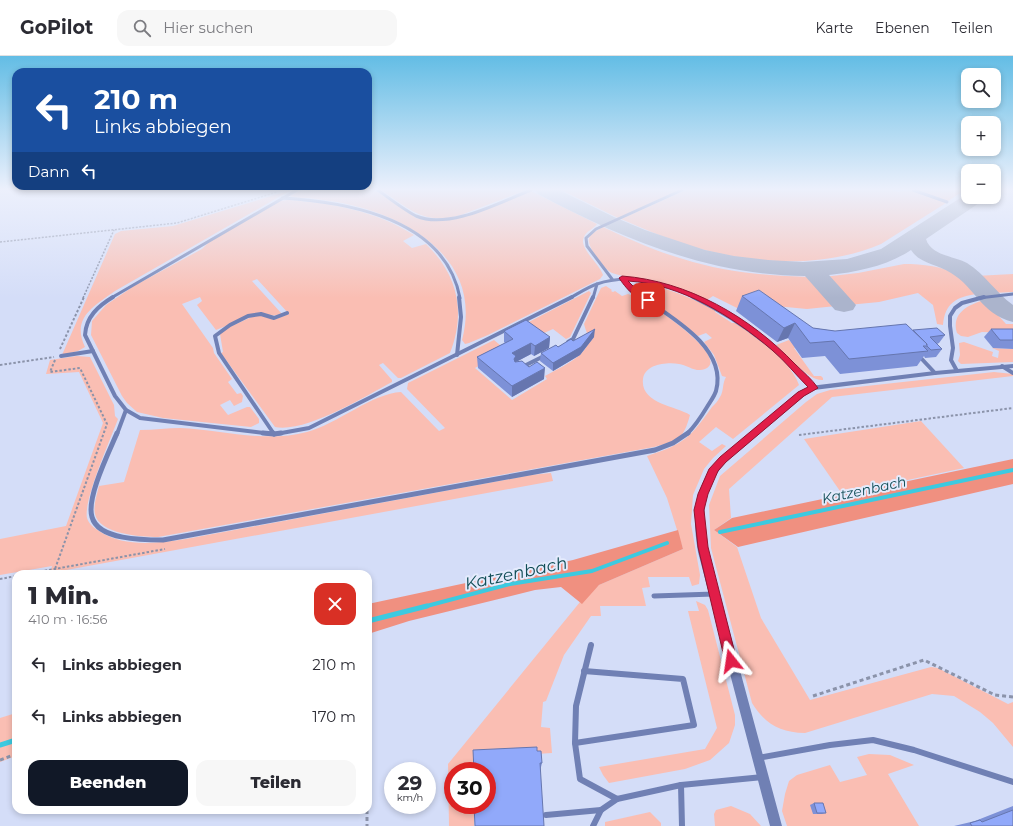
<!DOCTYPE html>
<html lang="de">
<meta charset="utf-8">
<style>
body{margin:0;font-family:Montserrat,sans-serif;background:#f7f7f7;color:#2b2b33;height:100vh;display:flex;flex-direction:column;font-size:15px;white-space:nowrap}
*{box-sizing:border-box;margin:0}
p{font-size:13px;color:#7c7c81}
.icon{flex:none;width:22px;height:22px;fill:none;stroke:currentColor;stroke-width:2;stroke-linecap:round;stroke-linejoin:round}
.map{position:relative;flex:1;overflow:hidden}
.drawer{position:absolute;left:12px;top:514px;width:360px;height:244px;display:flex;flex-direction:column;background:#fff;border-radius:12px;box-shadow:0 2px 6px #0003}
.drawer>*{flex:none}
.hud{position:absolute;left:12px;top:12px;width:360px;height:122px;border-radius:12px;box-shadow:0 2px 6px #0003;background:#1a4fa0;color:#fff;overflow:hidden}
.controls{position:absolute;left:961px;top:12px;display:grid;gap:8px}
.controls a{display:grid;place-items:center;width:40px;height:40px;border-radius:8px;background:#fff;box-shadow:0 2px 6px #0003;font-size:20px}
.speed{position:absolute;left:384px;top:706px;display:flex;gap:8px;font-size:20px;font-weight:700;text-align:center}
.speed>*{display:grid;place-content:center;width:52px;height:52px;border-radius:50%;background:#fff;box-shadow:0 2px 6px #0003;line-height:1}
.speed small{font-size:10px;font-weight:400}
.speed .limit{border:6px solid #d22;background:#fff;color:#111}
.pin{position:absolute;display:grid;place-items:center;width:34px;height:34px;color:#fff;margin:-17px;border-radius:8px;box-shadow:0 2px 6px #0006}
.me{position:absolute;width:44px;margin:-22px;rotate:345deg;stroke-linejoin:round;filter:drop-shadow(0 0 3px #0008)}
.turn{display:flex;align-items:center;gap:14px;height:84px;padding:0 16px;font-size:18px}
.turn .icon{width:52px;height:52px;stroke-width:2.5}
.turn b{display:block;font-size:28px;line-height:34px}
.then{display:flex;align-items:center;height:38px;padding:0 16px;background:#0003;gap:8px;font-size:15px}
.round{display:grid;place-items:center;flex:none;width:42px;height:42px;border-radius:12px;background:#f7f7f7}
.headline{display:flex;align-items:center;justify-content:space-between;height:68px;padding:0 16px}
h1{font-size:24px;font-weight:800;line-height:30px}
.action{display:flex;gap:8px;margin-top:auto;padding:8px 16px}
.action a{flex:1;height:46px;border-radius:12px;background:#111827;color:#fff;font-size:16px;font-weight:800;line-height:46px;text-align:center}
.action a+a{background:#f7f7f7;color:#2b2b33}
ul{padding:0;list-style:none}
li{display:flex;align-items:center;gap:12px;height:52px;padding:0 16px}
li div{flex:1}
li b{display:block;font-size:15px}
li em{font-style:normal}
header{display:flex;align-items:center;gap:24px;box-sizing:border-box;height:56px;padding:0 20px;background:#fff;border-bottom:1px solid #e1e1e2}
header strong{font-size:19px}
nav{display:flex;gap:22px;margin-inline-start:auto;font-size:14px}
.search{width:280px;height:36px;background:#f7f7f7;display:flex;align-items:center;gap:10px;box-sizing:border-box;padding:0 14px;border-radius:12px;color:#7c7c81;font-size:15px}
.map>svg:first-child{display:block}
</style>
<header>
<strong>GoPilot</strong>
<div class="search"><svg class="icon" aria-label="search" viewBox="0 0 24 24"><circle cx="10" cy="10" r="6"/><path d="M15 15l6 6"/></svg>Hier suchen</div>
<nav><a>Karte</a><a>Ebenen</a><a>Teilen</a></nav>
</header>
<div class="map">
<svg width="1013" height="770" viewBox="0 0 1013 770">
<rect width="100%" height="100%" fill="#d4ddf8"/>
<g fill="#fabeb3">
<path d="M291 134 115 235C94 250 71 262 85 291L78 295 62 299 115 178 121 175 173 170Z"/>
<path d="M302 134H375L416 162 431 165H443L463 160 531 135 597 168C594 173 586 175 584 181 578 192 600 208 603 219L600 223 488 279 469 287 465 288 462 284C483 206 413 163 347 148 334 145 321 144 308 142 302 142 295 142 290 140Z"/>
<path d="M381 134H526L461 159C424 170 410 153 381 134Z"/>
<polygon points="561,134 680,134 618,162"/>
<path d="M686 134H892L899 136C910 130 934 143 946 147L881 188C820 214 745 208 684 188 662 181 642 172 621 163Z"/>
<polygon points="916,134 965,134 948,145"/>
<path d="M288 144C332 147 376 155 414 179L403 185 412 192 426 188C458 219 466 256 450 297L401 322H398L383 307 379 309 392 324V326C364 341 306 377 275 371L221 297 223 296 220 278 225 273 256 259H261L276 263 289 258 257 223 252 225 282 258C268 262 269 256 258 257L216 274 197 249 202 245 200 241 182 248 213 292 214 297 232 323 228 326 237 338 241 337 243 340 242 346 234 350 230 344 220 349 228 359 247 351H250L259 363V367L251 371 163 362 137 356 127 347 122 340 91 279 92 265 106 249 134 230 202 193 209 186 280 145Z"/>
<path d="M603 171C629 183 655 195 683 203 724 216 767 220 810 221L836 250 807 253 753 248 739 253 713 240 707 244C690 236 673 229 655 225 641 221 625 222 612 217 605 214 586 190 589 182 591 177 598 174 603 171Z"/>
<path d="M904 208C922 208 944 210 959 220 966 224 971 232 977 238 956 241 945 247 943 269L937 268 933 249 918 237 879 246 848 249 823 221 858 217Z"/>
<polygon points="1013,218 1013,236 992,237 975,220"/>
<path d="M640 227C667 231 691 242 715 254V256L732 267H735C756 280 791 305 799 329L733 383 716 371 699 386 712 395 722 388 726 390 713 402 704 413 693 439 691 468 700 519 699 528 692 530 689 521H648L650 531 642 532 646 550H600L601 560H591L564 599 546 645 543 646 541 671 550 672 552 697 474 702V715H453V749H474V770H449L448 708 580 546 599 529 683 493 667 442 647 400C684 388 690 382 712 351 715 348 718 345 720 341 724 335 722 328 726 321L722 320 714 299 704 286 712 282 706 277 698 280C688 271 638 237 636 231Z"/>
<path d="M606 230 612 234 611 235 613 236 615 235 622 240 628 238C635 240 642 243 648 247 657 253 731 302 705 313 696 317 687 309 679 308 667 306 645 308 643 323 640 348 676 350 690 359 683 384 679 384 654 391L158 481C141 481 99 478 95 458 93 449 97 439 99 430L124 426 140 374C154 374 168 372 180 372 222 374 265 387 307 376 337 368 373 337 401 336L439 375 445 372 407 333 408 327 494 284 507 295 475 312 512 344 547 323 545 320C557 313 590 299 588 283 588 278 585 273 584 268L601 232Z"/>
<polygon points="589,235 591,237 570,281 566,283 553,273 535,281 521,270"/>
<path d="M984 244 1006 268H1013V277L982 276 968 281 961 280 957 277C951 257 968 249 984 244Z"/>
<path d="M789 284 794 289H811L794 292 814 320H821L823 322V324C810 326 787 299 776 289Z"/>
<polygon points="964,286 993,296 992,300 998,302 999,295 992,292 1013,293 1013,306 961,308 958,305 960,299 959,287"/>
<path d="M77 300 90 301 114 349 115 360 118 363C111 382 83 445 87 462 89 468 94 472 99 475 125 492 157 487 186 483L531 419 551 417 553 425 50 517 52 510 0 519V483L66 470 103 367 79 316 46 318 50 304Z"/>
<path d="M994 316 1013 318V320L832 341 729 433 731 462 714 474 737 491 761 562 810 644 931 611 938 612 1008 648 1013 646V691L993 667 980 656 954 640 932 638 805 677C780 676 766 669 752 647L711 492 709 449 720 420 806 346 817 338 830 334Z"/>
<polygon points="921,365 964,412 842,438 804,383"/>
<polygon points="696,545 705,549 708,554 735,659 735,669 729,687 710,704 685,713 609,727 603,719 599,711 705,693 717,672 688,555 699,555"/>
<polygon points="16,657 16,700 0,706 0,662"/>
<polygon points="869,698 890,699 914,709 888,718 919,770 787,770 782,755 785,738 789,725 797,719 830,709 840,726 867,719 857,701"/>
<polygon points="731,750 750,758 761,770 715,770 714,758 716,754"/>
<polygon points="650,756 661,767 661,770 605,770 605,766"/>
</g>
<g fill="#f09080">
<polygon points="1013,403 1013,428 738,491 714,474 732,462"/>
<polygon points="678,474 683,493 599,529 582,548 561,531 535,534 409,565 368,578 368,548 573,504"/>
</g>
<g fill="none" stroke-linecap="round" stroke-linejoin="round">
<g stroke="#3ccae0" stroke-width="4">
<polyline points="720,476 1013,414"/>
<polyline points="423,551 510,528 592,515 667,487"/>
</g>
<g stroke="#3ccae0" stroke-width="5">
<polyline points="368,565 427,550"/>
<polyline points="0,689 16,684"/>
</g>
<path fill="#abb4cc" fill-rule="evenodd" d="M536 134H559L614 161 645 174 705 194 734 200 768 204 803 206 847 203 881 193 968 137V141H985L982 145 926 183C931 200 955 200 967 207 985 218 996 237 1013 249V266C980 257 976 232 951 217 937 208 920 208 911 194 887 210 857 216 829 219L856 249 853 254 844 256 835 254 805 220C709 219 622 183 538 138Z"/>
<g stroke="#8b93aa" stroke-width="1.5" stroke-dasharray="2 1.5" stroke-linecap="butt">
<polyline points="0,186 177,167 277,136"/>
<polyline points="83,242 114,174"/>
</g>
<g stroke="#8b93aa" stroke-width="2" stroke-dasharray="2.5 2" stroke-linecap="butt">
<polyline points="60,293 84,241"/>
<polyline points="55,304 50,316 80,312 107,368 55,513"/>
<polyline points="0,309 54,301"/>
<polyline points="799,379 1013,352"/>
<polyline points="27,518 165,493"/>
<polyline points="0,523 16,520"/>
</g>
<g stroke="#8b93aa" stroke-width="3" stroke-dasharray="4 3" stroke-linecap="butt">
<polyline points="813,640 924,604 995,639 1013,641"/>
<polyline points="0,704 16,698"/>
<polyline points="367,754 367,770"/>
</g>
<g stroke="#7080b4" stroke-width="3">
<path d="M378 134C390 143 403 153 416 160 449 174 500 146 531 134"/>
<polyline points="913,134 947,146"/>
<path d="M282 142C348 146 445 163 460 242"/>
<polyline points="622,222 633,234 643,242"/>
<polyline points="612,223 587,190 586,182 596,173 682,134"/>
<polyline points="111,242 297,134"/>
<path d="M570 242C579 237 588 231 597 228 629 217 666 227 695 242"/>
<polyline points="593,242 597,228"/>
<polyline points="979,242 1013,238"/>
</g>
<g stroke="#7080b4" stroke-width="4">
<path d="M113 241C98 250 86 261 85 279L115 340 126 354 140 362 272 378"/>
<path d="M642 241C671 261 728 292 716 335 714 341 710 346 707 351 701 361 695 370 687 378"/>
<path d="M693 241C740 264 779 293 813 332"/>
<polyline points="568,286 573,283 593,241"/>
<polyline points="457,299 461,261 459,241"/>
<polyline points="61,300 93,295"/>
<polyline points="919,300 935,317"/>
<polyline points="1002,310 1013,317"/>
<polyline points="522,311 546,299"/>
<polyline points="957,315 951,304 953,292 950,270 950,260 955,252 962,247 984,241"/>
<polyline points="117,378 126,354"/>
<polyline points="274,378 219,297 215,280 230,269 248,260 261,258 274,262 287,257"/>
<polyline points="276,378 309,372 572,241"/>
</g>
<g stroke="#7080b4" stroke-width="5">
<path d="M117 377C109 396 86 442 92 461 98 484 144 484 163 484L655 394 673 387 688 377"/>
<polyline points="263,377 274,378 281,377"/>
<polyline points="273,377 274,378"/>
<polyline points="654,540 714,538"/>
</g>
<g stroke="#7080b4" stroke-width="6">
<polyline points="591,589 576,650 575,687 580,723 617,743 681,729 763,721"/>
<polyline points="575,687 694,669 683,623 584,615"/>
<polyline points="758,702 830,689 873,684 914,694 1013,726"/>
<polyline points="681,729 682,770"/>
<polyline points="546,759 601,754"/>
<polyline points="593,770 601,754 617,743"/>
</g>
<path fill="#7080b4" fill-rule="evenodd" d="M1013 308V312L935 319 814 334 804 340 726 406C700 435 702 461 708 496L782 770H770L698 496C692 459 693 431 720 402L798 336 810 330 935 315Z"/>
</g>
<g fill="#7d91d7">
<polygon points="742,240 813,272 835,275 913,274 945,279 939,287 937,288 942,293 936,301 925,302 924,300 917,310 840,318 825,300 802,302 788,282 777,286 736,255"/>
<polygon points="991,273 1013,273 1013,293 993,292 984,281"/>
<polygon points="504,275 550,281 549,292 534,300 531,298 516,306 544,323 512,341 478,312 477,301 505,287 504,286"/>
<polygon points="594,281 580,299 553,315 540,305 541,297 573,285"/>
<polygon points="537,695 542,707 540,715"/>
<polygon points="814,747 826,757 822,758 813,758 810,749"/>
<polygon points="1013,750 1013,770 954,770 975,765"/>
</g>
<g fill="#6676af">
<polygon points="795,267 788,282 777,286 784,272"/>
<polygon points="595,273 594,281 580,299 553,315 553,307"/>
<polygon points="550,281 549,292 534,300 535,290"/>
<polygon points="531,287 531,298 514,307 512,297"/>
<polygon points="545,312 544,323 512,341 512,330"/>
</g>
<g fill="#91a9fa" stroke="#6676af">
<polygon points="759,234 813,272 835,275 906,268 927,288 926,288 928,290 923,290 928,295 849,303 834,285 810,287 795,267 784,272 742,240"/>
<polygon points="526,264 550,281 535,290 531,287 512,297 516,300 514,303 515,306 522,305 529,311 537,306 545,312 512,330 477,301 513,283 504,275"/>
<polygon points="937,272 945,279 930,281 942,293 931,294 927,290 927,288 913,274"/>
<polygon points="595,273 581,291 553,307 541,297 556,289 558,291 571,283 573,285"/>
<polygon points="991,273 1013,273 1013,284 1000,284"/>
<polygon points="537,691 537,695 541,695 542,707 540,707 544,770 475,770 474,749 487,749 487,715 474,715 473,694"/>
<polygon points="814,747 823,747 826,757 817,757"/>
<polygon points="1013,754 1013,770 972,770 970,767 980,764 982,766"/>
</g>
<linearGradient id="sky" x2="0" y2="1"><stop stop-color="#63bde5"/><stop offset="0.55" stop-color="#ecf0fc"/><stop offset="1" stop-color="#ecf0fc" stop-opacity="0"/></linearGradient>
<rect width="1013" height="242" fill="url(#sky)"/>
<path fill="#e11d48" stroke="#92132f" d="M622 220C688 225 750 261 795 308 802 315 812 323 818 332L804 340 726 406 718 415 708 438 704 454 708 491 737 605 735 609 731 611 727 609 725 605 698 491 694 454 698 438 709 413 720 401 798 336 808 331C796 319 785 305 772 294 732 260 681 228 628 225L636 233 651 244 650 246C638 247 625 231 619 222Z"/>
<g text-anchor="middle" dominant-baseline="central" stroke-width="4" stroke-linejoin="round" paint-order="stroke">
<g font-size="14" font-style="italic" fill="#114d56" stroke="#e4ebfd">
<text transform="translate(864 434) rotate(-12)">Katzenbach</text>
</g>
<g font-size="17" font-style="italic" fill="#114d56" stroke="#e4ebfd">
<text transform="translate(516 517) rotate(-12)">Katzenbach</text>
</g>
</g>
</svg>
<div class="controls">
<a><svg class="icon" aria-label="search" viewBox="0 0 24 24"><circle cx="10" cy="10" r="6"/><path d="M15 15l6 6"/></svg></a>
<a>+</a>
<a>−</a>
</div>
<div class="speed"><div>29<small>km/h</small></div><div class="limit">30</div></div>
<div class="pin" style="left:648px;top:244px;background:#d93025"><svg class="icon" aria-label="arrive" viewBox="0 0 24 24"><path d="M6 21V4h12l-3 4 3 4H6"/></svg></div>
<svg class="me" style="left:731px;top:605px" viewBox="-20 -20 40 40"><path d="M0-17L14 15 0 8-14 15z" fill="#e11d48" stroke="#fff" stroke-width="4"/></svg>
<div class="hud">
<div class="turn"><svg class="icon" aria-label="left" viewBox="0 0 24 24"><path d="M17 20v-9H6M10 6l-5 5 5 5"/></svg><div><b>210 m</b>Links abbiegen</div></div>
<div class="then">Dann<svg class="icon" aria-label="left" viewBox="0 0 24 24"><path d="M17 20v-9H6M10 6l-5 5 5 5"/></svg></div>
</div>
<section class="drawer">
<div class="headline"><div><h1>1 Min.</h1><p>410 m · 16:56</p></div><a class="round" style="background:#d93025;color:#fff"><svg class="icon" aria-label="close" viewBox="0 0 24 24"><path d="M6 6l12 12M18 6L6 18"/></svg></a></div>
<ul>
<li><svg class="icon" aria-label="left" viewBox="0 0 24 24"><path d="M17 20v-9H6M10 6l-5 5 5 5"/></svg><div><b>Links abbiegen</b></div><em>210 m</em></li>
<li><svg class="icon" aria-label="left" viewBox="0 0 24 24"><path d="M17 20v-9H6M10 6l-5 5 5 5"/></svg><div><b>Links abbiegen</b></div><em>170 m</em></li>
</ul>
<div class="action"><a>Beenden</a><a>Teilen</a></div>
</section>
</div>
